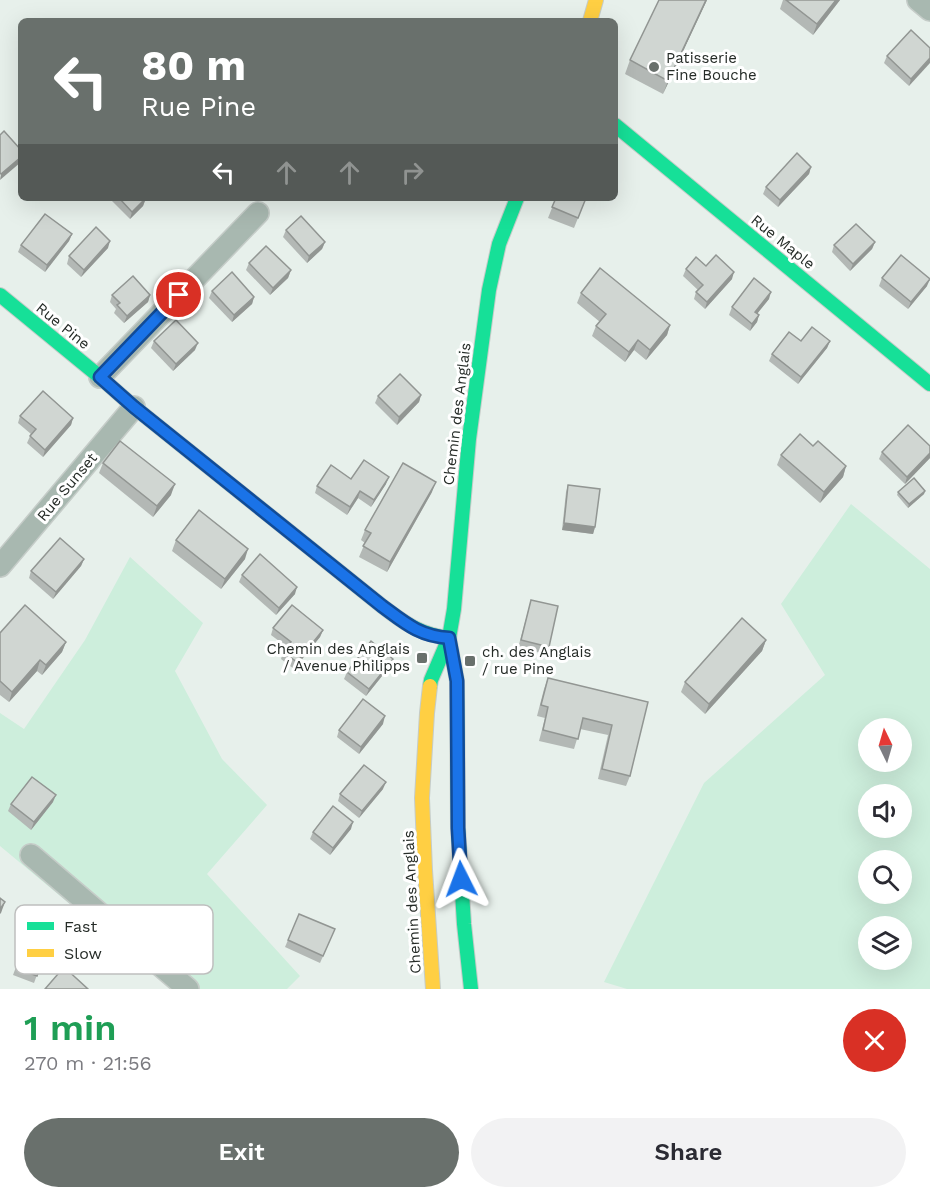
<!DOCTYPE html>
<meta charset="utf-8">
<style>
body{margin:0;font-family:"Work Sans",sans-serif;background:#f2f2f3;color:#2b2b33;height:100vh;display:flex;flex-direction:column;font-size:22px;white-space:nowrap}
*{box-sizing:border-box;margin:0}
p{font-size:20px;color:#7c7c81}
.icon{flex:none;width:33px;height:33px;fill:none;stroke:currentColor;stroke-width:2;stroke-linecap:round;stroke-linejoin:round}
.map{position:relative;height:989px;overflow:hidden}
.drawer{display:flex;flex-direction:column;background:#fff;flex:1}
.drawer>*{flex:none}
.top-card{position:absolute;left:18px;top:18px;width:600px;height:183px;border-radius:9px;box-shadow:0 6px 24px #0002;background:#69706c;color:#fff;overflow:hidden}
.needle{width:39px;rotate:355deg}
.controls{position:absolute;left:858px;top:718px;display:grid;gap:12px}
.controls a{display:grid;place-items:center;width:54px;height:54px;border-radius:50%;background:#fff;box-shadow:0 6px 24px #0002;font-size:30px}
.pin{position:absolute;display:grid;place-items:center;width:51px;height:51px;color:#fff;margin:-26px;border:3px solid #fff;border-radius:50%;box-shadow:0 2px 6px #0007}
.me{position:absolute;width:66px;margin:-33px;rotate:357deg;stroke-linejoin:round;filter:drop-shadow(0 0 4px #0008)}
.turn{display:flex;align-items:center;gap:21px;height:126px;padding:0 24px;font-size:27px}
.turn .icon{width:78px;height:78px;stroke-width:2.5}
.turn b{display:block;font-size:42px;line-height:51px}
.lanes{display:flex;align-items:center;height:57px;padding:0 24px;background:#0003;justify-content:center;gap:30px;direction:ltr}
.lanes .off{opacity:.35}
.round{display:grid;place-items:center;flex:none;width:63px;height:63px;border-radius:32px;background:#f2f2f3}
.headline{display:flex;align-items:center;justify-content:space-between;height:102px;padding:0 24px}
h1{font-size:36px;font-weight:600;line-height:45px;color:#1e9e55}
.action{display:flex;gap:12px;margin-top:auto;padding:12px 24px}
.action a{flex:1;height:69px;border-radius:36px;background:#69706c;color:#fff;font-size:24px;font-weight:600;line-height:69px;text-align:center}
.action a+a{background:#f2f2f3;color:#2b2b33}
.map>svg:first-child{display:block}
</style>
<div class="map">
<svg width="930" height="989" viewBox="0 0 930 989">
<rect width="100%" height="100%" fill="#e7f0eb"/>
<g fill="#cdeedc" fill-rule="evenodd">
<path d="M851 504 930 569V989H627L604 982 704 783 825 675 781 604ZM868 729H902V762H868ZM868 795H902V828H868ZM868 861H902V894H868ZM868 927H902V960H868Z"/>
<polygon points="130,557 203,623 175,671 222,759 267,805 207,874 300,976 287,989 172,989 0,846 0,713 24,729 85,640"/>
</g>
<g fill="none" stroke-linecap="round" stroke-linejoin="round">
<defs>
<g id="street">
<polyline points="918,0 930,10"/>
<polyline points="100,377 258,213"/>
<polyline points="0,566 134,407"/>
<polyline points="31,855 188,989"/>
</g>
<g id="fast">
<polyline points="615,125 930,384"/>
<path d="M0 295 100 377 134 407 382 606C404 623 421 635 449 638"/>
<polyline points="449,638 457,681 458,828 464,924 471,989"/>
<polyline points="430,686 431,680 449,638 454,609 469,439 489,290 499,244 517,198"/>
</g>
<g id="slow">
<polyline points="590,21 596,0"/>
<polyline points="430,686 427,713 422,798 425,870 433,989"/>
</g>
</defs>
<use href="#street" stroke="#c5ccc8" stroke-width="24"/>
<use href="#fast" stroke="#c5ccc8" stroke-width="16"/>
<use href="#slow" stroke="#c5ccc8" stroke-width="16"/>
<use href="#street" stroke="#a8b8b0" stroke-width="21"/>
<use href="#fast" stroke="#16e098" stroke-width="14"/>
<use href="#slow" stroke="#ffcf43" stroke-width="14"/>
</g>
<g fill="#b3b8b5">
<polygon points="707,0 663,94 625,74 630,60"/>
<polygon points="783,0 840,0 813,35 780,9"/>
<polygon points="930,48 909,86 884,63 887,56"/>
<polygon points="811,167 809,174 778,207 763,194 766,187"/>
<polygon points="109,198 146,198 143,206 130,219"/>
<polygon points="556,198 586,198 574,228 548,218"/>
<polygon points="286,230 325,242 322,249 307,263 283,237"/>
<polygon points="72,234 69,241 45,272 18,252 21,245"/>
<polygon points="875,242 872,249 850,271 832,252 834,245"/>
<polygon points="108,248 81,277 67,264 69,256"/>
<polygon points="249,263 291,270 288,278 270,295 246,270"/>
<polygon points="706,266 732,279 705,309 694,299 696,292 698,290 683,276 686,269"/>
<polygon points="882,278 927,286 908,309 879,286"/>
<polygon points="212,291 254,297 252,304 232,322 209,298"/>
<polygon points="581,293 670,325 667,335 646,360 634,350 625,362 592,336 596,326 600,322 577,303"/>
<polygon points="112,295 150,295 148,302 124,323 114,313 116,309 110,302"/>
<polygon points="769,299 757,313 759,315 757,322 750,331 729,315 732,307"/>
<polygon points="154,341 195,350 173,371 151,348"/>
<polygon points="801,341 830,341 827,348 798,384 769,361 772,354"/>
<polygon points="421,395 419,402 397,425 375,403 378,396"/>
<polygon points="20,416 73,418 71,425 43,457 27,443 31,434 18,423"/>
<polygon points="813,446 846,466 843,477 820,503 777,465 781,455"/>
<polygon points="930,446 930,458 905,484 879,459 882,452"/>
<polygon points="103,463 171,495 153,517 99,473"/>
<polygon points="351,479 386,484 371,507 358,498 347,515 315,493 317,486"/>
<polygon points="568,485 595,527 593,534 562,530 566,492"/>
<polygon points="925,491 924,494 908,508 897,495 898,492"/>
<polygon points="432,492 387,572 359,557 365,543 361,540 365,530"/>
<polygon points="176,540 245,559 221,589 172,551"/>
<polygon points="84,559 81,566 53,599 29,578 31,571"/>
<polygon points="242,575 295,594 276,615 239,582"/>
<polygon points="531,600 549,647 546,654 518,648"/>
<polygon points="273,628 323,630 320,637 294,669 281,659 283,652 287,647 271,635"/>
<polygon points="0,633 66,642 62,652 42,675 37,671 9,702 0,695"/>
<polygon points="766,640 762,651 705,714 681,692 685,682"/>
<polygon points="390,666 366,696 344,679 347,672"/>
<polygon points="548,678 648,702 630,776 626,786 598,779 608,735 580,729 574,749 539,741 545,718 537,716 544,689"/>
<polygon points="383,724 359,754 337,737 339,730"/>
<polygon points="383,789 359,818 338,801 340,794"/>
<polygon points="53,802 31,830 8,811 11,804"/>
<polygon points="351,829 330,855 310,839 313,832"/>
<polygon points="332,936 320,963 285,947 288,940"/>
<polygon points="46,938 50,939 34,983 13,975 26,940 32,942"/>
</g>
<g fill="#929693">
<polygon points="706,0 707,0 663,94 668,81"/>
<polygon points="836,0 840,0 813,35 817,24"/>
<polygon points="930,58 930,63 909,86 911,79"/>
<polygon points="21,157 21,162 0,180 1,174"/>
<polygon points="811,167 809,174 778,207 780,200"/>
<polygon points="146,198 143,206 130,219 132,212"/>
<polygon points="72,234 69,241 45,272 47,265"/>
<polygon points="110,241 108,248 81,277 84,270"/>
<polygon points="325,242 322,249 307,263 309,256"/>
<polygon points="875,242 872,249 850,271 853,264"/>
<polygon points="291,270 288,278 270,295 273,288"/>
<polygon points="734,272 732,279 705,309 707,302"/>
<polygon points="930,279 927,286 908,309 911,302"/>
<polygon points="771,292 769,299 753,319 755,312"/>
<polygon points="150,295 148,302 124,323 127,316"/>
<polygon points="254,297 252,304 232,322 234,315"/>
<polygon points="759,315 757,322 750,331 752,324"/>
<polygon points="670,325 667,335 646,360 650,350"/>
<polygon points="638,340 634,350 625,362 629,352"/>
<polygon points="830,341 827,348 798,384 801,377"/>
<polygon points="198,343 195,350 173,371 176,364"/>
<polygon points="421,395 419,402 397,425 399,417"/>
<polygon points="73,418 71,425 43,457 45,450"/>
<polygon points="930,453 930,458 905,484 907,477"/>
<polygon points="846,466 843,477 820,503 824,492"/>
<polygon points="389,477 386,484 371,507 374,500"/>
<polygon points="436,482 432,492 387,572 390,562"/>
<polygon points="175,484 171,495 153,517 157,506"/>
<polygon points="360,491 358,498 347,515 350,507"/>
<polygon points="925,491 924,494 908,508 909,504"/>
<polygon points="564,523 595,527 593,534 562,530"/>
<polygon points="248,549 245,559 221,589 225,579"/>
<polygon points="84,559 81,566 53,599 56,592"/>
<polygon points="297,587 295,594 276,615 279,608"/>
<polygon points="323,630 320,637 294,669 297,662"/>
<polygon points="766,640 762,651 705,714 709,704"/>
<polygon points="66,642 62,652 42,675 46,665"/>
<polygon points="393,659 390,666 366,696 369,689"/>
<polygon points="40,660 37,671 9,702 12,692"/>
<polygon points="385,716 383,724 359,754 361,747"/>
<polygon points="386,782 383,789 359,818 362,811"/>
<polygon points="56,795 53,802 31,830 34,822"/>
<polygon points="353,822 351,829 330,855 333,848"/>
<polygon points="5,902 1,913 0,914 0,909"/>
</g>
<g fill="#d0d6d2" stroke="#929693" stroke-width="1.5">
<polygon points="659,0 706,0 668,81 630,60"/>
<polygon points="786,0 836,0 817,24"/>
<polygon points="911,30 930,48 930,58 911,79 887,56"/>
<polygon points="4,131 21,150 21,157 1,174 0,173 0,135"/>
<polygon points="797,153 811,167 780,200 766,187"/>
<polygon points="119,198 146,198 132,212"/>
<polygon points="556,198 586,198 578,218 552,207"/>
<polygon points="45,214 72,234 47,265 21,245"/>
<polygon points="301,216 325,242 309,256 286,230"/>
<polygon points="856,224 875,242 853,264 834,245"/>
<polygon points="96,227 110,241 84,270 69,256"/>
<polygon points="266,246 291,270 273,288 249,263"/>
<polygon points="716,255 734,272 707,302 696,292 703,285 686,269 696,257 706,266"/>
<polygon points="901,255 930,279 911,302 882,278"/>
<polygon points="600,268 670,325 650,350 638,340 629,352 596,326 606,314 581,293"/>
<polygon points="232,272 254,297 234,315 212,291"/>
<polygon points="133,276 150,295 127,316 117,305 120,303 112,295"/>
<polygon points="754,278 771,292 755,312 759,315 752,324 732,307"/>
<polygon points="176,320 198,343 176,364 154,341"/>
<polygon points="812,327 830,341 801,377 772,354 789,332 801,341"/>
<polygon points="400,374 421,395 399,417 378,396"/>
<polygon points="43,391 73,418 45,450 30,436 36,429 20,416"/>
<polygon points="908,425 930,446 930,453 907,477 882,452"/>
<polygon points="800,434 813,446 818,441 846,466 824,492 781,455"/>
<polygon points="120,441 175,484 157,506 103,463"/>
<polygon points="364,460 389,477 374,500 360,491 350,507 317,486 331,465 351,479"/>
<polygon points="403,463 436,482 390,562 363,546 371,533 365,530"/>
<polygon points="914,478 925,491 909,504 898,492"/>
<polygon points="568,485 600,489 595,527 564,523"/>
<polygon points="199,510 248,549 225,579 176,540"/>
<polygon points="60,538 84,559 56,592 31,571"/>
<polygon points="260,554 297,587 279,608 242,575"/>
<polygon points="531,600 558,606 549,647 521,640"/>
<polygon points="25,605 66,642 46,665 40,660 12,692 0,681 0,633"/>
<polygon points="292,605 323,630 297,662 283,652 291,642 273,628"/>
<polygon points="742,618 766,640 709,704 685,682"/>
<polygon points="371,641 393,659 369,689 347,672"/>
<polygon points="548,678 648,702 630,776 602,769 612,725 583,718 578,739 543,730 548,707 541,705"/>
<polygon points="363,699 385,716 361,747 339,730"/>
<polygon points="364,765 386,782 362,811 340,794"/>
<polygon points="32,777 56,795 34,822 11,804"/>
<polygon points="333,806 353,822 333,848 313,832"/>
<polygon points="0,898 5,902 0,909"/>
<polygon points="299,914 335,929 323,956 288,940"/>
<polygon points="41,918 52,922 46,938 50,939 37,976 16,968 26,940 32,942"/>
<polygon points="64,967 88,989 45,989"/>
</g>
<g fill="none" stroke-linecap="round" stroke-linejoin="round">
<defs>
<path id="route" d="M179 295 100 377 134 407 382 606C405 623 419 636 449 638L457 681 458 828 461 879"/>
</defs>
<use href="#route" stroke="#114b97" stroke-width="15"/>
<use href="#route" stroke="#1a73e8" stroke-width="10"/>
</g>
<g fill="#69706c" stroke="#fff" stroke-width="2">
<circle cx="654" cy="67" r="6"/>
<rect x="416" y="652" width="12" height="12" rx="3"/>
<rect x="464" y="655" width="12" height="12" rx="3"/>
</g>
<g text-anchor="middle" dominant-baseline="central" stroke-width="6" stroke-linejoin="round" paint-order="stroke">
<g font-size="15" fill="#252b27" stroke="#fff" text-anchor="start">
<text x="666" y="58">Patisserie<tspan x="666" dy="17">Fine Bouche</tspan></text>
<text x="410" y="649" text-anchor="end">Chemin des Anglais<tspan x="410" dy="17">/ Avenue Philipps</tspan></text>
<text x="482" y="652">ch. des Anglais<tspan x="482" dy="17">/ rue Pine</tspan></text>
</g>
<g font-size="15" fill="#252b27" stroke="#fff">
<text transform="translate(783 242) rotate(39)">Rue Maple</text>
<text transform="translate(63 326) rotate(39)">Rue Pine</text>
<text transform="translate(457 414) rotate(-83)">Chemin des Anglais</text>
<text transform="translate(67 487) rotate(-50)">Rue Sunset</text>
<text transform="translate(412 902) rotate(-93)">Chemin des Anglais</text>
</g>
</g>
<rect x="15" y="905" width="198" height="69" rx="9" fill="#fff" stroke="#bebfbe" stroke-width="1.5"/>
<rect x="27" y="922" width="27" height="8" fill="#16e098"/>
<rect x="27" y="949" width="27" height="8" fill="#ffcf43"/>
<g font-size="16" fill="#252b27">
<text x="64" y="932">Fast</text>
<text x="64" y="959">Slow</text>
</g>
</svg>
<div class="controls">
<a><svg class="needle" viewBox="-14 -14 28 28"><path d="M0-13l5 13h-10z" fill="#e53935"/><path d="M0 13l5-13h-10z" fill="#7c7c81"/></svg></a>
<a><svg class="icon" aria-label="sound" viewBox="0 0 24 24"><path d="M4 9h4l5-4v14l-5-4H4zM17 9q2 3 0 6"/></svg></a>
<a><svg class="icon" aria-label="search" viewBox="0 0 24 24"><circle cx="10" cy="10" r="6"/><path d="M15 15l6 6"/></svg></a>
<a><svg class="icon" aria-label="layers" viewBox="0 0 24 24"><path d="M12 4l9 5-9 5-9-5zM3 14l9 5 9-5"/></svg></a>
</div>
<div class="pin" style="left:179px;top:295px;background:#d93025"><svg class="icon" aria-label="arrive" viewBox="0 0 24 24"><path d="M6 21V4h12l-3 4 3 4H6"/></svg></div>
<svg class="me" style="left:461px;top:879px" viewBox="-20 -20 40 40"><path d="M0-17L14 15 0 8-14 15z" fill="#1a73e8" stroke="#fff" stroke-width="4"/></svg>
<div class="top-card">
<div class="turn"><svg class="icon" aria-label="left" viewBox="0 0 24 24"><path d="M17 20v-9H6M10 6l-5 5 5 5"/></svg><div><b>80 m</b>Rue Pine</div></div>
<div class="lanes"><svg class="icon" aria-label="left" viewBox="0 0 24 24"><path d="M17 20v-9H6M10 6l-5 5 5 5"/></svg><svg class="icon off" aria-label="ahead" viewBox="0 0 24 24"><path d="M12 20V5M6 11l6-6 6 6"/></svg><svg class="icon off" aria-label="ahead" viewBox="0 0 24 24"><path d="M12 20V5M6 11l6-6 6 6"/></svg><svg class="icon off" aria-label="right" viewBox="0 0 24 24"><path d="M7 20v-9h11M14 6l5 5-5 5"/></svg></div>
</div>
</div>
<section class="drawer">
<div class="headline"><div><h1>1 min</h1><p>270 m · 21:56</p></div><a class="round" style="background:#d93025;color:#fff"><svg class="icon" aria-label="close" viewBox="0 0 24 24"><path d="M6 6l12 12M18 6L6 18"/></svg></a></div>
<div class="action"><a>Exit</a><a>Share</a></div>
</section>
